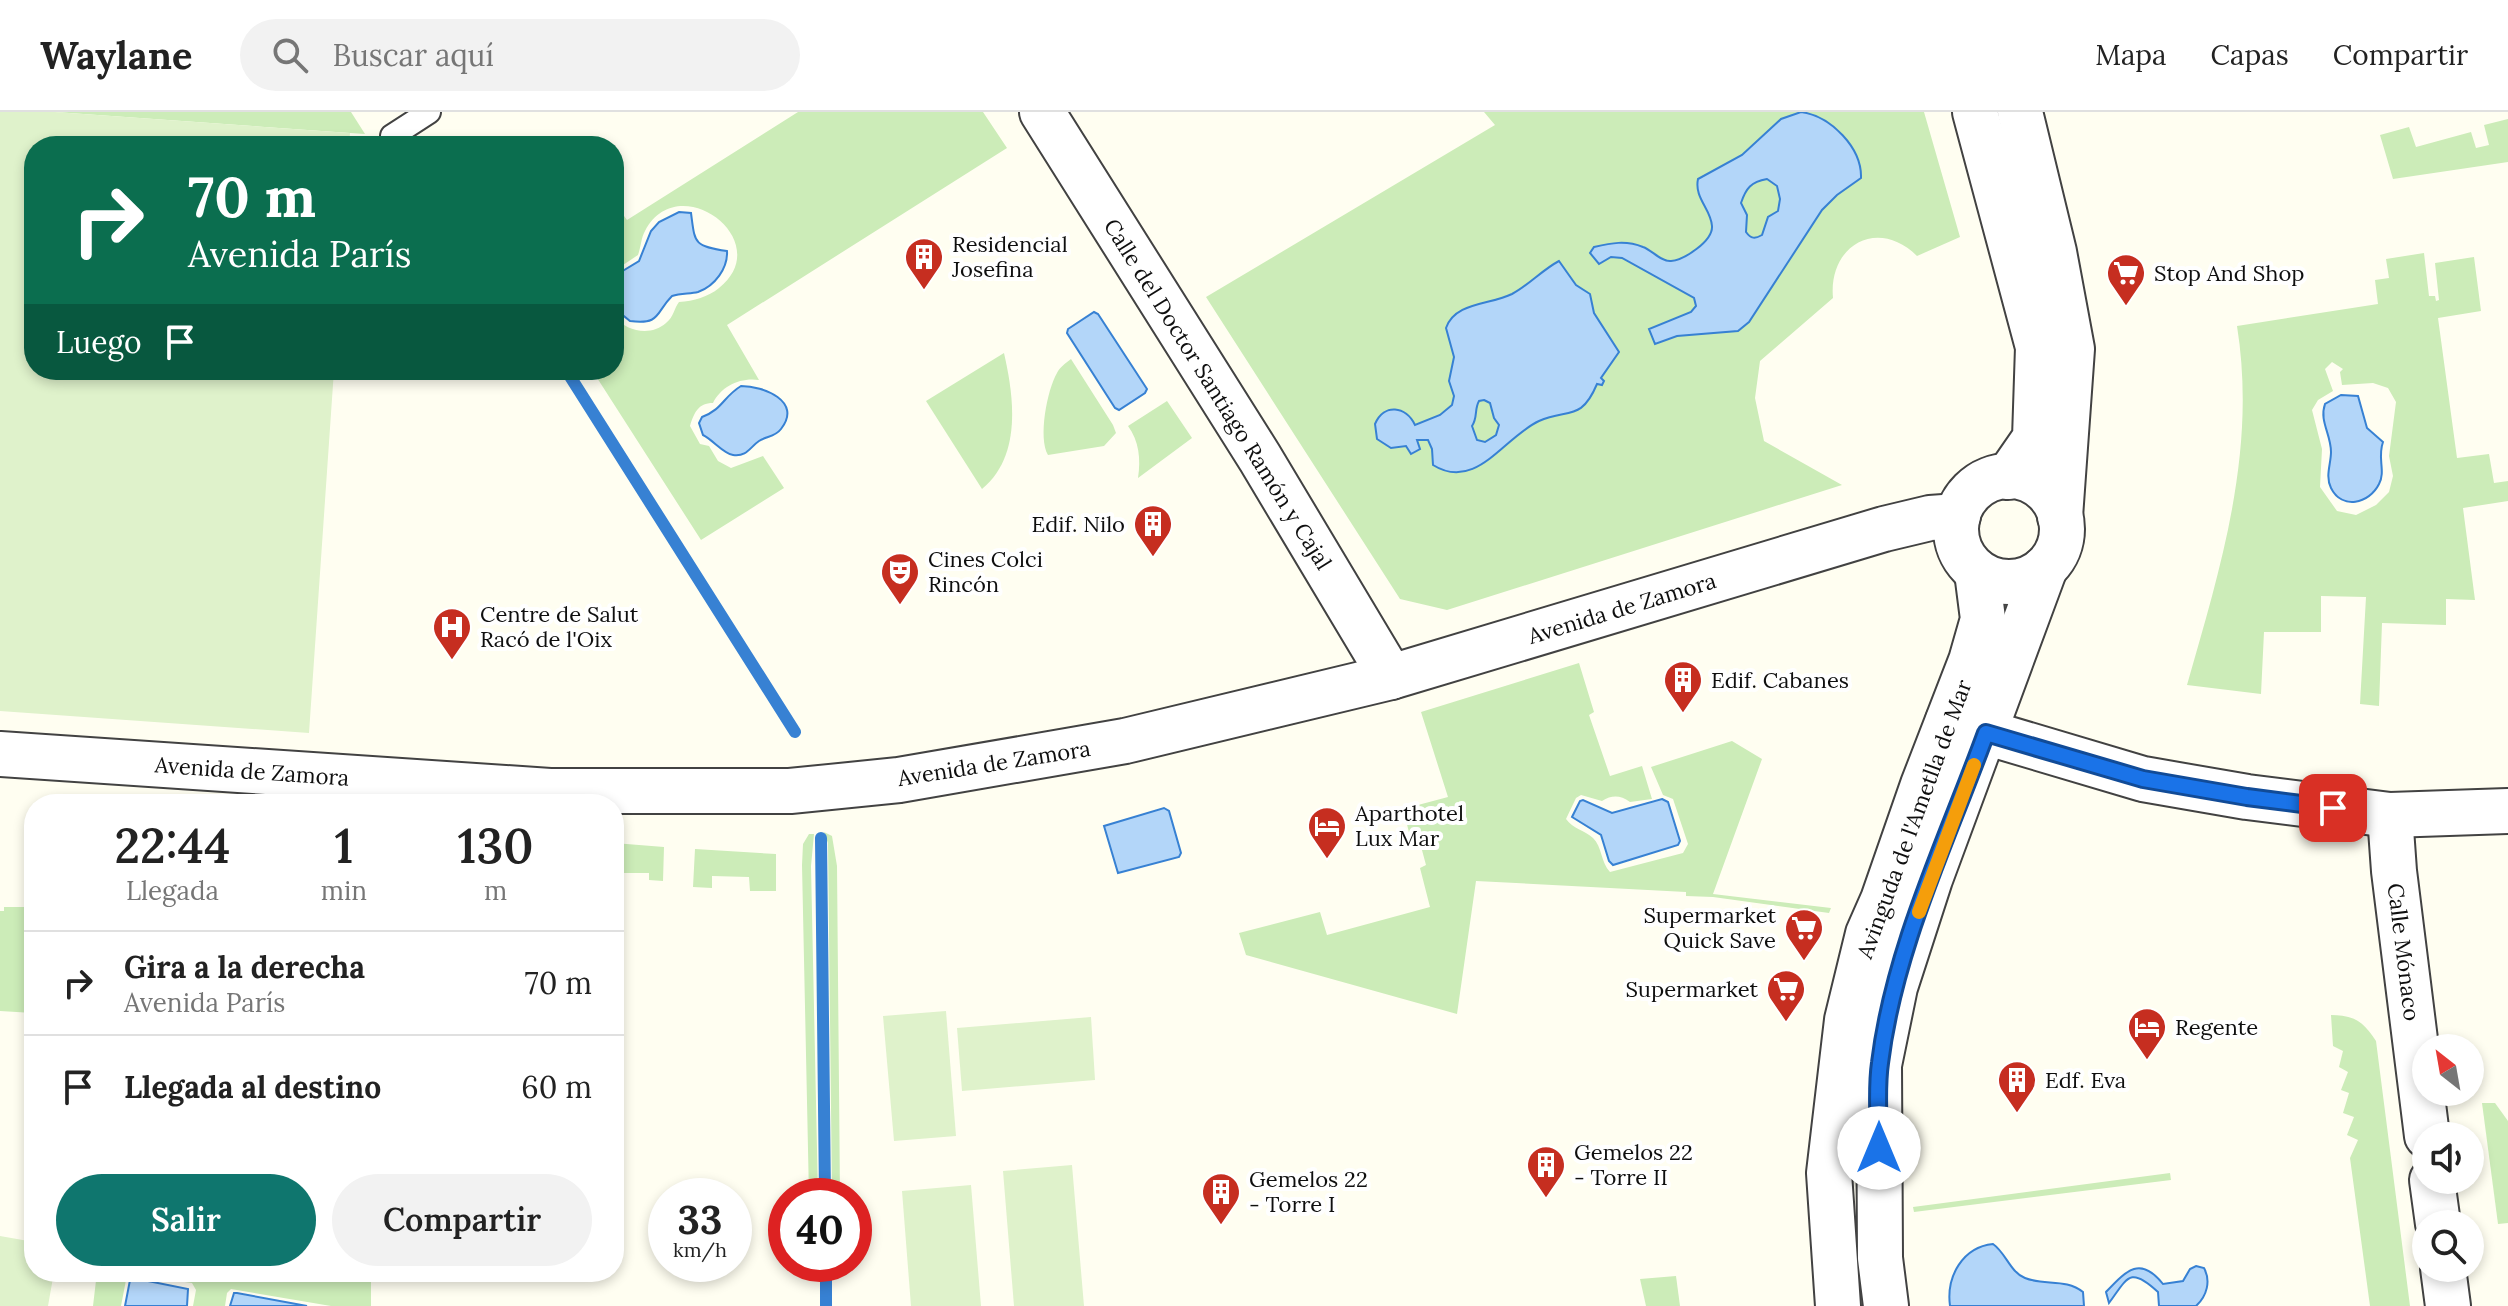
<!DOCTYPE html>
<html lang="es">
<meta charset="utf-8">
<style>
body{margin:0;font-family:Lora,serif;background:#f2f2f2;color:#222;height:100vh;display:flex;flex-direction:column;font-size:30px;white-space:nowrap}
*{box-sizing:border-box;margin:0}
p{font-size:26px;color:#767676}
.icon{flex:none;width:44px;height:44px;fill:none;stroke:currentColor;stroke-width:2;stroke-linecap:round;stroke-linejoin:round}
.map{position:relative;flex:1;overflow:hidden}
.side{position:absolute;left:24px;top:682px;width:600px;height:488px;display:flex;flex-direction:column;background:#fff;border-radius:32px;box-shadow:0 4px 12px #0003}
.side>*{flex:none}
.guide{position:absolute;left:24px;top:24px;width:600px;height:244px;border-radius:32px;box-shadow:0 4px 12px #0003;background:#0b6e4f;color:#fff;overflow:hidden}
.needle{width:52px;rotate:329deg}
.fabs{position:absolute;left:2412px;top:922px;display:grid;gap:16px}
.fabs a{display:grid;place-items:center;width:72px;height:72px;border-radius:50%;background:#fff;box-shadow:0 4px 12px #0003;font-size:40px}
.speed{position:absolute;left:648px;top:1066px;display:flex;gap:16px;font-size:40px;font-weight:700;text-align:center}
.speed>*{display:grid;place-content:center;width:104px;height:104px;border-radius:50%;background:#fff;box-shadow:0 4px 12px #0003;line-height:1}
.speed small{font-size:20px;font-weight:400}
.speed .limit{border:12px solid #d22;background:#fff;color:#111}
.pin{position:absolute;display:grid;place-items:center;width:68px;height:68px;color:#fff;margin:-34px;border-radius:16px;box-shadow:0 4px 12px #0006}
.me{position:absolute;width:88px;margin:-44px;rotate:0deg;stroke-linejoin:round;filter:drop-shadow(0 0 6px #0008)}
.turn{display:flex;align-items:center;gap:28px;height:168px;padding:0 32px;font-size:36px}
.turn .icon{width:104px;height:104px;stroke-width:2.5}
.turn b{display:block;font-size:56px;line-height:68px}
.then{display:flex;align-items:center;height:76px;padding:0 32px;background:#0003;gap:16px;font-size:30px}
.eta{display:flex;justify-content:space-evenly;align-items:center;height:136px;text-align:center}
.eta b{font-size:48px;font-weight:600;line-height:56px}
.button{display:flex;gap:16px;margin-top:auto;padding:16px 32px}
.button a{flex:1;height:92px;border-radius:48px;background:#0f766e;color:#fff;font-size:32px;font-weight:600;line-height:92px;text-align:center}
.button a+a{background:#f2f2f2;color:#222}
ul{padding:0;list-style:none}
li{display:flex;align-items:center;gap:24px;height:104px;padding:0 32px;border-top:2px solid #e0e0e0}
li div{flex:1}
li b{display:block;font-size:30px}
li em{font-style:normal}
header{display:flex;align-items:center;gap:48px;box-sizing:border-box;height:112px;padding:0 40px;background:#fff;border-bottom:2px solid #e0e0e0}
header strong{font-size:38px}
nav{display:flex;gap:44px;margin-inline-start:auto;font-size:28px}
.search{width:560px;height:72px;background:#f2f2f2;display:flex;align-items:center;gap:20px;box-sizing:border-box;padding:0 28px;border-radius:44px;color:#767676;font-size:30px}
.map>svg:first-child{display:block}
</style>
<header>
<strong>Waylane</strong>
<div class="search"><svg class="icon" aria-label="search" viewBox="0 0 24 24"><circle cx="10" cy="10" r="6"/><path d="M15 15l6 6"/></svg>Buscar aquí</div>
<nav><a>Mapa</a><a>Capas</a><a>Compartir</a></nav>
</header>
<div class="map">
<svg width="2508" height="1194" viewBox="0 0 2508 1194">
<rect width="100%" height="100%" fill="#fffef1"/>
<g fill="#ccecb8" fill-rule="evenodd">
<polygon points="55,0 351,0 365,22 350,21"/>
<path d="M798 0H983L1007 36 727 213 759 268C741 265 721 274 713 291 698 291 694 301 690 314L700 332 709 334 718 349 731 356 763 344 784 376 701 428 592 258H614V205C627 219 650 225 666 211 674 205 674 196 679 190 694 189 708 185 719 176 778 129 678 55 645 119 641 126 641 135 638 143L614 159V95L616 93 627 108Z"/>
<path d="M1484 0H1924L1960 125 1917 144C1878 105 1828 133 1833 186L1760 249 1755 286 1764 329 1842 373 1447 498 1400 487 1206 185 1495 13Z"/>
<polygon points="2508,7 2508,50 2393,67 2380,23 2409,15 2416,35 2471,20 2476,36 2489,33 2484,13"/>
<path d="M2424 141 2429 184H2435L2436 189 2439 188 2435 151 2474 145 2481 199 2438 206 2457 346 2489 342 2494 371 2508 369V389L2463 396 2475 488 2446 487V513L2382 511 2379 594 2360 592 2366 485 2321 484V520H2264L2261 582 2187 573C2221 454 2257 339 2237 214L2378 192 2375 168 2389 166 2386 147ZM2332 250 2343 257 2340 260 2342 273 2373 271 2388 276 2396 290 2389 344 2393 364 2389 380 2376 393 2356 403 2337 399 2320 375 2322 337 2312 298 2318 288 2333 279 2325 257Z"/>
<path d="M1004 241C1014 285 1022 344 982 377L926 289Z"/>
<path d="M1071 247 1113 313 1116 321 1104 334 1048 343C1038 326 1047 278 1057 261 1060 255 1066 251 1071 247Z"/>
<path d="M1167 289 1192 326 1138 366C1141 347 1139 329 1128 314Z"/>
<path d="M1579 551 1594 600 1589 603 1610 664 1642 654 1652 687 1630 690C1620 683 1612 683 1602 689L1581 683 1576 686 1566 707C1573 717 1584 718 1593 726 1602 734 1601 751 1610 760L1683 741 1688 732 1673 687 1663 683 1651 655 1732 629 1762 647 1713 782 1831 796 1829 801 1713 785 1686 784V780L1476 769 1457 902 1246 843 1239 821 1320 800 1327 823 1430 795 1420 756 1426 753 1419 727 1411 728 1403 697 1448 685 1421 600Z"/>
<polygon points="824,720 832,724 837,754 840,1084 832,1084 828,731"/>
<polygon points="809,722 814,722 811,754 818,1084 809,1084 802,753 803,732"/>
<polygon points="614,731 664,735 663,769 649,768 649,761 614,761"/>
<polygon points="695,737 776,742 776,779 750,779 749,765 712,764 712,776 693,775"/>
<polygon points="4,795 34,795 33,901 0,899 0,799 4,799"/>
<path d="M2331 903C2354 903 2364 910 2376 929L2410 1194H2370L2350 1046 2358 1028 2347 1023 2354 1005 2343 1001 2349 981 2341 978 2348 960 2339 955 2343 939 2333 934Z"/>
<polygon points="2482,991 2495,991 2508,1009 2508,1111 2498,1112"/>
<polygon points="2170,1061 2171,1068 1914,1100 1913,1095"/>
<polygon points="97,1160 183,1160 371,1168 371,1194 331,1194 231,1177 227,1181 225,1194 193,1194 196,1178 192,1171 134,1163 126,1168 121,1194 93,1194"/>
<polygon points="1676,1164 1680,1194 1646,1194 1640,1167"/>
</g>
<g fill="#dff2cb">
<polygon points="0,0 55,0 350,21 349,34 34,34 34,258 334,258 309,621 0,599"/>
<polygon points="946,899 956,1024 894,1029 883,904"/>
<polygon points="1091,905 1095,968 962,979 957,916"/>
<polygon points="1072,1053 1084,1194 1014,1194 1003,1059"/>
<polygon points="971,1073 981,1194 911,1194 902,1079"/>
<polygon points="0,1124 34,1130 34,1160 54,1160 48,1194 0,1194"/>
</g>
<g fill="#b3d6f9" stroke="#3781d3" stroke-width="2" fill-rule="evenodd">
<path d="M1801 0C1831 4 1862 36 1861 66L1837 83 1822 98 1749 210 1738 219 1677 224 1655 232 1649 217 1691 200 1696 194 1694 186 1622 146 1611 145 1599 152 1590 141 1594 135C1611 131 1626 128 1643 135 1652 138 1661 150 1671 149 1684 148 1713 129 1712 114 1711 97 1694 86 1698 67L1742 43 1781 7ZM1767 67 1777 74 1780 87 1778 99 1768 105 1762 123C1755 127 1751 127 1746 120L1747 103 1741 91C1746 76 1751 70 1767 67Z"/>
<path d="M679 100 691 101C695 131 693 134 727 139 728 156 715 174 698 180 690 182 681 181 672 184 655 201 661 213 630 209L614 196V168L621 160 639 149 651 119 659 110Z"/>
<path d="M1559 149 1576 173 1590 182 1594 201 1619 240 1601 266 1604 269 1602 273 1597 272C1581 310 1568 296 1539 309 1504 325 1476 380 1433 353L1432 337 1428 328H1417L1420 337 1411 342 1406 334 1391 336 1377 327 1375 312C1384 291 1406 294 1415 313L1440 303 1452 293 1454 284 1449 269 1454 245 1446 216C1455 190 1490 193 1512 182 1529 173 1542 158 1559 149ZM1484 288 1490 291 1494 306 1499 313 1496 323 1485 330 1477 328 1472 314C1478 305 1474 298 1479 289Z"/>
<polygon points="1094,200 1098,202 1147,277 1145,281 1119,298 1115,296 1067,221 1068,217"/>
<path d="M741 274C763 274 803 289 781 317 775 325 767 324 759 329 750 335 747 345 733 343 724 342 713 328 703 323L699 311 702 305C723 297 723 285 741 274Z"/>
<path d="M2341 283 2358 284 2367 316 2383 330C2377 346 2386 359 2379 372 2369 392 2342 398 2331 376 2325 364 2331 352 2331 340 2331 322 2319 309 2325 292Z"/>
<polygon points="1662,687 1668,690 1680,729 1678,733 1613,753 1609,749 1601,723 1572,705 1580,689 1583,688 1612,701"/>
<polygon points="1164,696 1169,699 1181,741 1179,745 1118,761 1104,714"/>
<path d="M1993 1132C2006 1141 2010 1160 2025 1166 2044 1174 2066 1166 2083 1180L2084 1194H1950C1946 1164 1963 1135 1993 1132Z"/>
<path d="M2196 1154 2204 1156C2211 1169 2207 1184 2196 1194H2159L2158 1180C2130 1154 2128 1165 2109 1191L2106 1180C2126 1159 2140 1143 2163 1172L2183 1169 2190 1157Z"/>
<polygon points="133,1166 188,1177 187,1194 125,1194 130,1168"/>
<polygon points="234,1181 237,1181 307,1194 230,1194"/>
</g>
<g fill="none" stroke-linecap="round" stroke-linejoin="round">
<g stroke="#3781d3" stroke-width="12">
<polyline points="566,258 795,620"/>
<polyline points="821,726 825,1084"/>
<polyline points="826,1152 826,1194"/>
</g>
<defs>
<polyline id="service" points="392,24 429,0"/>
<g id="minor">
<polyline points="1042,0 1260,346 1391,565"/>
<polyline points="1948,609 2143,667 2247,685 2390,703 2508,699"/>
<polyline points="0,642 550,679 790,679 899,668 1125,629 1391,565 1884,417 1930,406 1958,404"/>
<polyline points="2390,703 2394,759 2427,1024"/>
<polyline points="2432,1068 2438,1112"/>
<polyline points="2443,1156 2448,1194"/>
</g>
<g id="tertiary">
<polyline points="1975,0 2038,235 2035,326 2008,365"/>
<polyline points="2020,0 2054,140 2072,237 2060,405"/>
<circle cx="2009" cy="417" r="53"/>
<polyline points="1838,1194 1829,1061 1847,908 1868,822 1883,788 1923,673 1971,549 1983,507 1977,460"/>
<polyline points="1886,1194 1880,1146 1879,953 1895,875 1930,767 2045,456"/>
</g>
</defs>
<use href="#service" stroke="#424242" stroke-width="26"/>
<use href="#minor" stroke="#424242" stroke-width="48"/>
<use href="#tertiary" stroke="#424242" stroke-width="48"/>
<use href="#service" stroke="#fff" stroke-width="22"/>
<use href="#minor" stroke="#fff" stroke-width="44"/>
<use href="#tertiary" stroke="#fff" stroke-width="44"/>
</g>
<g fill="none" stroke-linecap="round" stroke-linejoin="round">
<defs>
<path id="route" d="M1879 1036C1879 1008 1876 978 1880 951 1894 836 1947 728 1986 621L2143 667 2247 685 2333 696"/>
</defs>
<use href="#route" stroke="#114b97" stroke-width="20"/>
<use href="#route" stroke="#1a73e8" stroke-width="14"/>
<polyline stroke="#f59e0b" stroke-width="14" points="1919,800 1974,653"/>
</g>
<defs>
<symbol id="building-pin" viewBox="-11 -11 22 30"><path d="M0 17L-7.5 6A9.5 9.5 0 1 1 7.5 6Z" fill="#c62e20" stroke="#fff"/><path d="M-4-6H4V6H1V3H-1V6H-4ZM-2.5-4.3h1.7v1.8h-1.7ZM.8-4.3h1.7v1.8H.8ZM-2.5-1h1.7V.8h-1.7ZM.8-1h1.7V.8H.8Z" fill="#fff"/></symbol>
<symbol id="supermarket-pin" viewBox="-11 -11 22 30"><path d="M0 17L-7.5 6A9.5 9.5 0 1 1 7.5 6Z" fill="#c62e20" stroke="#fff"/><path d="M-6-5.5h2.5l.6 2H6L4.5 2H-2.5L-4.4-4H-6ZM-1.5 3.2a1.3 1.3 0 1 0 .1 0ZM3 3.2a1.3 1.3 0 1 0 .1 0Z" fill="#fff"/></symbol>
<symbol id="theatre-pin" viewBox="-11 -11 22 30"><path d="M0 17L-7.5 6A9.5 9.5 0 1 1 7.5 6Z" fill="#c62e20" stroke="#fff"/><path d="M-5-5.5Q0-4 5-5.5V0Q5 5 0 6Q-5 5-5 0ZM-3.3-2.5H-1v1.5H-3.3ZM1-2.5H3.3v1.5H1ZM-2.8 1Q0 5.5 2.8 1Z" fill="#fff"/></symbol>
<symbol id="hospital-pin" viewBox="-11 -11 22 30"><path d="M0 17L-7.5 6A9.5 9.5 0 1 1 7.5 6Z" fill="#c62e20" stroke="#fff"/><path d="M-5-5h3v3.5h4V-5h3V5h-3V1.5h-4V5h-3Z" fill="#fff"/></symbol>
<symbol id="hotel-pin" viewBox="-11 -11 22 30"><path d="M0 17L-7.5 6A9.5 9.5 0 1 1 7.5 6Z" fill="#c62e20" stroke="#fff"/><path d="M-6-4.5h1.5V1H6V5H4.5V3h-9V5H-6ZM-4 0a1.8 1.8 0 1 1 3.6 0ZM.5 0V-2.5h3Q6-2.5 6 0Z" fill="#fff"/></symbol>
</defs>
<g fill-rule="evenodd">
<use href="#building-pin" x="902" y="123" width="44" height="60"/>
<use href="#supermarket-pin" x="2104" y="139" width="44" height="60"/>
<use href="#building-pin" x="1131" y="390" width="44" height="60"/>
<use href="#theatre-pin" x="878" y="438" width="44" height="60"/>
<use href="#hospital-pin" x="430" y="493" width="44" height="60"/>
<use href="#building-pin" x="1661" y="546" width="44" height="60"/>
<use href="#hotel-pin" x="1305" y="692" width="44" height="60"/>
<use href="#supermarket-pin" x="1782" y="794" width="44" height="60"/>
<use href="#supermarket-pin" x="1764" y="855" width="44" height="60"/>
<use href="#hotel-pin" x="2125" y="893" width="44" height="60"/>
<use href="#building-pin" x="1995" y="946" width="44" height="60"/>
<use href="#building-pin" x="1524" y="1031" width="44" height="60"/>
<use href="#building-pin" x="1199" y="1058" width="44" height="60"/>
</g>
<g text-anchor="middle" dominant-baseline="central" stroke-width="8" stroke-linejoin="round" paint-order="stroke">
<g font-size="22" fill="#0f0f0f" stroke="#fff" text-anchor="start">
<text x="952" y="132">Residencial<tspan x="952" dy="25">Josefina</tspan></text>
<text x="2154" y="161">Stop And Shop</text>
<text x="1125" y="412" text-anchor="end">Edif. Nilo</text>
<text x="928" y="447">Cines Colci<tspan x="928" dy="25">Rincón</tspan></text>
<text x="480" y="502">Centre de Salut<tspan x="480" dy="25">Racó de l'Oix</tspan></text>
<text x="1711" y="568">Edif. Cabanes</text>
<text x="1355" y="701">Aparthotel<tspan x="1355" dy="25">Lux Mar</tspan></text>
<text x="1776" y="803" text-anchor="end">Supermarket<tspan x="1776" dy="25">Quick Save</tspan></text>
<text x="1758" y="877" text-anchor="end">Supermarket</text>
<text x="2175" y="915">Regente</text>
<text x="2045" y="968">Edf. Eva</text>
<text x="1574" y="1040">Gemelos 22<tspan x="1574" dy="25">- Torre II</tspan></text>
<text x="1249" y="1067">Gemelos 22<tspan x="1249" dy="25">- Torre I</tspan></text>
</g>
<g font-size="22" fill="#0f0f0f" stroke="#fff">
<text transform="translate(1218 282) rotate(58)">Calle del Doctor Santiago Ramón y Cajal</text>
<text transform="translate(1622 496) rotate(-17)">Avenida de Zamora</text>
<text transform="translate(994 651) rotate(-9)">Avenida de Zamora</text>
<text transform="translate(252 659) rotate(4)">Avenida de Zamora</text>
<text transform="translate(1914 707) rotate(-70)">Avinguda de l'Ametlla de Mar</text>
<text transform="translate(2404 840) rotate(83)">Calle Mónaco</text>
</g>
</g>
</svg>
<div class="fabs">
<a><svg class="needle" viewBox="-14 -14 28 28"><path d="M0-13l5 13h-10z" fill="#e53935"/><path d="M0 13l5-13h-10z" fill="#767676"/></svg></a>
<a><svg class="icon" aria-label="sound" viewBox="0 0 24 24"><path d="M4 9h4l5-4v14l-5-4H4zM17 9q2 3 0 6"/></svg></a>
<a><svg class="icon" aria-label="search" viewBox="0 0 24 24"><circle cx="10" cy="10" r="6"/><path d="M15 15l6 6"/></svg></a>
</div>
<div class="speed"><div>33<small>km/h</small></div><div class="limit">40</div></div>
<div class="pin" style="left:2333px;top:696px;background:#d93025"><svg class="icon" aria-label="arrive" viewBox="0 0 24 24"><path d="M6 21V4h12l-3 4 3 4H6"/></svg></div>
<svg class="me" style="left:1879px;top:1036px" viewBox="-20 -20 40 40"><circle r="19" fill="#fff"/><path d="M0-13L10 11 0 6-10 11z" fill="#1a73e8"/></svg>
<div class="guide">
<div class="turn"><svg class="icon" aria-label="right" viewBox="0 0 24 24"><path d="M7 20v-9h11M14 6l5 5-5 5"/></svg><div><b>70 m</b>Avenida París</div></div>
<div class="then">Luego<svg class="icon" aria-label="arrive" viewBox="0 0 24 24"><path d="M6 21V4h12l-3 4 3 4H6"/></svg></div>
</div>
<section class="side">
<div class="eta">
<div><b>22:44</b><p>Llegada</p></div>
<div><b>1</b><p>min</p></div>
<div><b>130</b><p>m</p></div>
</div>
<ul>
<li><svg class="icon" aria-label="right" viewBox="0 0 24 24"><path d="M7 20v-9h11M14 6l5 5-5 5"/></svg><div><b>Gira a la derecha</b><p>Avenida París</p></div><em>70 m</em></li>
<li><svg class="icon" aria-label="arrive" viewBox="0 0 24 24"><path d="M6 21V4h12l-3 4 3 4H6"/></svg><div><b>Llegada al destino</b></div><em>60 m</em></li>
</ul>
<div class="button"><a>Salir</a><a>Compartir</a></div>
</section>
</div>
